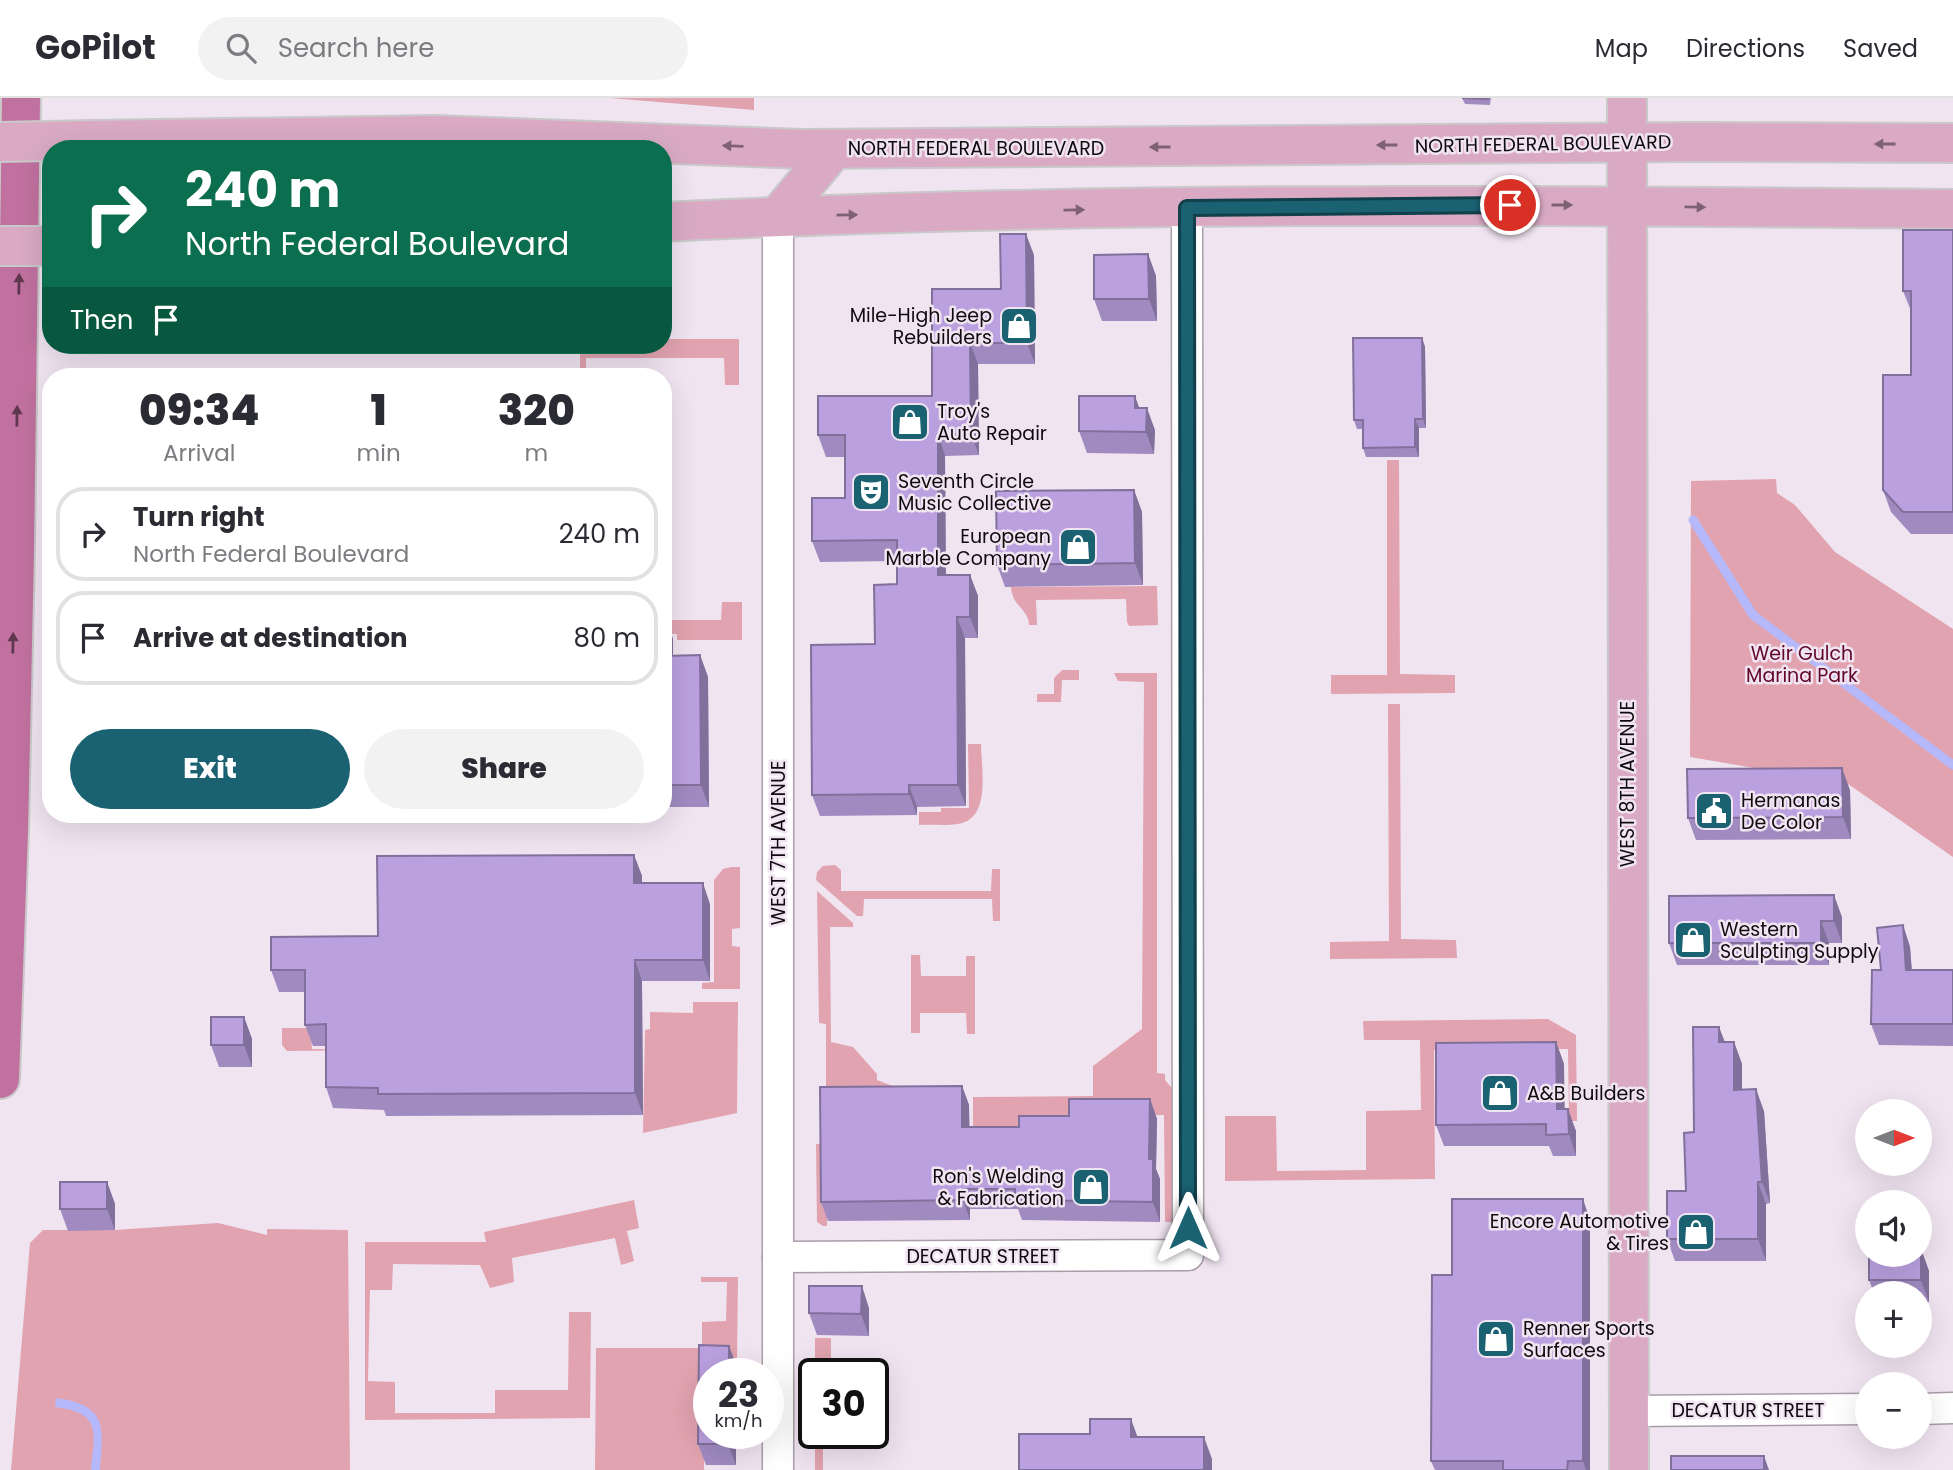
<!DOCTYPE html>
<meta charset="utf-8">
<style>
body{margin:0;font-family:Poppins,sans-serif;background:#f2f2f3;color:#2b2b33;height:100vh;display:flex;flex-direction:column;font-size:26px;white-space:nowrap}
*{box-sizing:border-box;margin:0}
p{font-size:23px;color:#7c7c81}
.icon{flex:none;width:38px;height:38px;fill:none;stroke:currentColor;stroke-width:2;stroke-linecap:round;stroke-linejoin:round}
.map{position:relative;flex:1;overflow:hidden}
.sheet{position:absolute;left:42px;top:270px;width:630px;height:455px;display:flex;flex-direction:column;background:#fff;border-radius:28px;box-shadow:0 7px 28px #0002}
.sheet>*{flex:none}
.top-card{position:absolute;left:42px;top:42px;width:630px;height:214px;border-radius:28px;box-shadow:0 7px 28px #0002;background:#0b6e4f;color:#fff;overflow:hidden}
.needle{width:46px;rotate:90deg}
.controls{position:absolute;left:1855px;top:1001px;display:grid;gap:14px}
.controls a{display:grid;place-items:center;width:77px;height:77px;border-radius:50%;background:#fff;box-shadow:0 7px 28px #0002;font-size:35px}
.speed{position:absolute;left:693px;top:1260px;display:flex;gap:14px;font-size:35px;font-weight:700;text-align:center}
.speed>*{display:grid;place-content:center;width:91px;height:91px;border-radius:50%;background:#fff;box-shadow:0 7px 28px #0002;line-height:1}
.speed small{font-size:18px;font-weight:400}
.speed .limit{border:4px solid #111;border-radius:10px;background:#fff;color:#111}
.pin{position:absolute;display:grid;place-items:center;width:60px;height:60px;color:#fff;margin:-30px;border:4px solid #fff;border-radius:50%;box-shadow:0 2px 7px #0007}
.me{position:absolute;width:77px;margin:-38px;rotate:0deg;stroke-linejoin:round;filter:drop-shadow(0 0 5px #0008)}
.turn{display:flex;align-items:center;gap:24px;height:147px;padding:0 28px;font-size:32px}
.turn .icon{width:91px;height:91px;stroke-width:2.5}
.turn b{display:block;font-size:49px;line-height:60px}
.then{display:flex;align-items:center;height:66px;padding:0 28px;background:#0003;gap:14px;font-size:26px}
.eta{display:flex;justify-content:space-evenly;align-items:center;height:119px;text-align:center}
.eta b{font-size:42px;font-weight:800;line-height:49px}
.cta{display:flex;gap:14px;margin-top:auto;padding:14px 28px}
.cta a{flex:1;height:80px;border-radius:42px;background:#1a6172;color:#fff;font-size:28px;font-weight:800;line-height:80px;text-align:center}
.cta a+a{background:#f2f2f3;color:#2b2b33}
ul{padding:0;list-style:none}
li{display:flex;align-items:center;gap:21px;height:94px;margin:0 14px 10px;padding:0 14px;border:4px solid #e1e1e2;border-radius:28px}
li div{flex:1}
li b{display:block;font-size:26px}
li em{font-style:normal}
header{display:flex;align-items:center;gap:42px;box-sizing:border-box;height:98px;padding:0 35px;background:#fff;border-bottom:2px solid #e1e1e2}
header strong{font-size:33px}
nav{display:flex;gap:38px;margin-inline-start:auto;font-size:24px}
.search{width:490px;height:63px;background:#f2f2f3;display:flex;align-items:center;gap:18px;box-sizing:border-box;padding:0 24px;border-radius:38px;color:#7c7c81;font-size:26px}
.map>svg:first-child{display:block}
</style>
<header>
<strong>GoPilot</strong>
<div class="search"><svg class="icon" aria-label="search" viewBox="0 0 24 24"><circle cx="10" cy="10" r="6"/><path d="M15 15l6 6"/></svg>Search here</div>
<nav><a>Map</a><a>Directions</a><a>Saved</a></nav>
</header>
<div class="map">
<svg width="1953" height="1372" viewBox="0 0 1953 1372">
<rect width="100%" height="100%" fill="#f1e4f1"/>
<g fill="#e1a3af">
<polygon points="610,0 754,0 754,12"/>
<polygon points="663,241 739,241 739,287 725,287 724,260 586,260 586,278 512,278 512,270 580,270 580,247 663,247"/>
<polygon points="1387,362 1399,362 1400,576 1455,577 1455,595 1331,596 1331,577 1387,577"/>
<polygon points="1776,381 1777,395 1795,407 1835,454 1953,531 1953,759 1848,686 1690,659 1691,383"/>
<path d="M1157 488 1158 527 1129 528 1127 524 1126 501 1036 502 1037 527H1029C1029 511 1012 509 1011 489Z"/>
<polygon points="722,504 742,504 742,542 677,542 677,536 663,536 663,522 721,522"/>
<polygon points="1062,572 1079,572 1079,582 1062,582 1061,604 1037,604 1037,596 1054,596 1054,580"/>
<polygon points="1114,575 1157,575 1157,975 1165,976 1165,982 1176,995 1177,1124 1165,1124 1164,1017 1075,1018 973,1045 973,999 1093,998 1093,968 1142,931 1144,584 1118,583"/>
<polygon points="1388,606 1400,606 1401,841 1456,842 1457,860 1330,861 1330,844 1389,843"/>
<path d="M968 646H981C981 670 992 722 957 726 945 728 932 726 919 727V714H941V710H969Z"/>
<polygon points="835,767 841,772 841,793 991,793 992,771 1000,771 1000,823 993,823 992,801 864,801 863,818 857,818 816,782 817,774 823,768"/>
<polygon points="731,769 740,769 740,830 732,831 732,848 740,849 740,891 702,891 702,885 714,884 714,782 723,771"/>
<polygon points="817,793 853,825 853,829 830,829 831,944 853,949 877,976 877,982 908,994 826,1002 826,926 819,925"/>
<polygon points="911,857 920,857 921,878 966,878 966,858 975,858 975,936 967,936 966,915 920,915 920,935 911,935"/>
<polygon points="693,904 738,904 737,1015 643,1035 645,932 650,931 650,914 693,915"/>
<polygon points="1548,921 1576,937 1577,1023 1569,1023 1568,951 1434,952 1435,1081 1225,1083 1225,1018 1276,1018 1277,1073 1366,1072 1366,1013 1421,1012 1420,942 1364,942 1363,923"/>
<polygon points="282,930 311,930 312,951 379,952 287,953 282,947"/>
<polygon points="827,1045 827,1128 823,1128 817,1124 816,1046"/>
<polygon points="634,1102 639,1130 627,1133 634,1163 621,1167 615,1140 512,1160 514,1184 490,1190 480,1167 393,1166 392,1192 370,1192 368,1283 395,1284 395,1315 495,1315 495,1292 568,1292 569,1214 591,1214 590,1320 365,1322 365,1144 486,1144 484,1134"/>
<polygon points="218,1125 267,1137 267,1131 348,1132 350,1372 11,1372 30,1145 43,1132 115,1132"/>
<polygon points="701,1179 738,1179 737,1262 705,1267 704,1372 595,1372 596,1250 702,1250 702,1224 726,1223 727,1184 701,1184"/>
<rect x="815" y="1240" width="16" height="36"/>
<rect x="815" y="1335" width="8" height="37"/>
</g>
<path fill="#b5b9fb" d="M56 1300C107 1307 104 1328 100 1372H91C95 1334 102 1315 55 1309Z"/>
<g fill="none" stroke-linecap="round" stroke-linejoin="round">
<polyline stroke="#b5b9fb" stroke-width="9" points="1693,422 1753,517 1953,667"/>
<defs>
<g id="minor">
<polyline points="778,1159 1188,1157 1187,110"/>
<polyline points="1920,1311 1953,1310"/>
<polyline points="1629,1313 1867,1311"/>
<polyline points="778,1372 778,118"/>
</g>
<g id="major">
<polyline points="1627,0 1629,1372"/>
<polyline points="91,42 436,37 802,51 1693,44 1953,45"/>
<polyline points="778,118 834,51"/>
<path d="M663 124C1093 103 1523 107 1953 111"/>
</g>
<polyline id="highway" points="0,981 9,733 15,452 21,0"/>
</defs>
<use href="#minor" stroke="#a89da9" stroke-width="33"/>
<use href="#major" stroke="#cac9ca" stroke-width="42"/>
<use href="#highway" stroke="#cac9ca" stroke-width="42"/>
<use href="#minor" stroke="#fff" stroke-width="30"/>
<use href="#major" stroke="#daaac5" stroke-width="38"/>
<use href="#highway" stroke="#c1719f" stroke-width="38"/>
<defs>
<g id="major-bridge">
<polyline points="0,44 91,42"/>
<polyline points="0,148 51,148"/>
</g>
</defs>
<use href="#major-bridge" stroke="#cac9ca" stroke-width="42" stroke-linecap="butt"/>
<use href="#major-bridge" stroke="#daaac5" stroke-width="38"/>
</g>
<g fill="#a08ac0">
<polygon points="1462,0 1491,0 1490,7 1465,6"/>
<polygon points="1953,132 1953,436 1911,436 1891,414 1883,392 1911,277 1911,213 1903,193"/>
<polygon points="1148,156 1156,178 1157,223 1102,223 1094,201"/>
<polygon points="1034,157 1035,266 978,266 979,357 945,358 946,477 970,477 978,498 978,540 965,540 966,708 917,709 917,717 820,718 812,697 875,546 897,486 897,463 820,464 812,443 845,400 845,359 826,359 818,337 932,298 1001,191"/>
<polygon points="1422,240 1425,249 1426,330 1419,330 1419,359 1366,359 1363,350 1363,331 1357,331 1354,322"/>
<polygon points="1139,310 1155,332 1154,356 1087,355 1079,333"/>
<polygon points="1134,392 1142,414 1143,487 1005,489 997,467"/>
<polygon points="663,519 665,519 673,541 673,558 700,557 708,579 709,709 663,709"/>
<polygon points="1850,692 1851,741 1696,742 1688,720"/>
<polygon points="634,757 642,778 642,785 710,806 710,883 642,883 643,1017 386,1018 384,1012 333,1010 326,989 326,948 313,948 305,927 305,894 279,894 271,872"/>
<polygon points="1842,819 1842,845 1829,845 1829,867 1677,867 1669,845"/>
<polygon points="1903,827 1910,849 1912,872 1953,872 1953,948 1879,947 1871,926 1881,872"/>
<polygon points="244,919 252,941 252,969 219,969 211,947"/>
<polygon points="1719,929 1725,944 1734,944 1742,966 1742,992 1764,1013 1770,1105 1766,1106 1766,1163 1675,1163 1667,1141 1686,1093 1694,1034"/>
<polygon points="1556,944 1564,966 1564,1011 1576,1033 1576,1058 1553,1058 1549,1048 1444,1048 1436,1027"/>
<polygon points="962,988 969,1007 969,1029 1019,1029 1150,1001 1157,1021 1156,1071 1160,1081 1160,1124 1022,1122 1018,1111 970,1111 970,1122 828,1123 821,1104"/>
<polygon points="107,1084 115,1106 115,1132 68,1133 60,1111"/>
<polygon points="1590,1122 1590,1372 1435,1372 1431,1363 1452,1177"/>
<polygon points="1921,1151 1929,1173 1929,1204 1920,1204 1920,1195 1874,1195 1869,1182"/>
<polygon points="869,1210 869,1238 817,1237 809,1215"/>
<polygon points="699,1247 729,1248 737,1269 737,1276 709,1276 709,1335 736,1335 736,1367 706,1367 698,1346"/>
</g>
<g fill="#82709c">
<polygon points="1026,136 1034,157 1035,266 1027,245"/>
<polygon points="1148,156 1156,178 1157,223 1149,201"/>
<polygon points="1422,240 1425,249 1426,330 1423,321"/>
<polygon points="970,245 978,266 979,357 971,336"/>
<polygon points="1135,298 1143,320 1135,310"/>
<polygon points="1147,310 1155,332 1154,356 1146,334"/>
<polygon points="1415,321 1419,330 1419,359 1415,349"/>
<polygon points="938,336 945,358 946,498 938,477"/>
<polygon points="1134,392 1142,414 1143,487 1135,465"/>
<polygon points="970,477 978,498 978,540 970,519"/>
<polygon points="665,519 673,541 673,580 665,558"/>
<polygon points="957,519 965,540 966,708 958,687"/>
<polygon points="700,557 708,579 709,709 701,687"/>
<polygon points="1842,670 1850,692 1851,741 1843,719"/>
<polygon points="909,687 917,709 917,717 909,696"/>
<polygon points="634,757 642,778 642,806 634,785"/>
<polygon points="703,785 710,806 710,883 703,862"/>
<polygon points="1834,797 1842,819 1842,845 1834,823"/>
<polygon points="1821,823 1829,845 1829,867 1821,845"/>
<polygon points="1903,827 1910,849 1913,893 1906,872"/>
<polygon points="635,862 642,883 643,1017 635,995"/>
<polygon points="244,919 252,941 252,969 244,947"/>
<polygon points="1719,929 1727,951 1719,944"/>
<polygon points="1556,944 1564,966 1565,1033 1557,1011"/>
<polygon points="1734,944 1742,966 1742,1014 1734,992"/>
<polygon points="962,988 969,1007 970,1049 962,1029"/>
<polygon points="1756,991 1764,1013 1770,1105 1762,1084"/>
<polygon points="1150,1001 1157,1021 1156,1071 1160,1081 1160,1124 1153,1104 1149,1061"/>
<polygon points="1568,1011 1576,1033 1576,1058 1569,1036"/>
<polygon points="107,1084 115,1106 115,1132 107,1111"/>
<polygon points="1758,1084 1766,1106 1766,1163 1758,1141"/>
<polygon points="963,1091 970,1111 970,1122 963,1102"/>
<polygon points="1583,1101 1590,1122 1590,1372 1586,1372 1583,1363"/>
<polygon points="1921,1151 1929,1173 1929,1204 1921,1182"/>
<polygon points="862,1188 869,1210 869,1238 861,1216"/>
<polygon points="729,1248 737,1269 737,1276 729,1276"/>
<polygon points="1131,1321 1139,1343 1131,1339"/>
<polygon points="728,1335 736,1335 736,1367 728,1346"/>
<polygon points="1204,1339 1212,1361 1212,1372 1204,1372"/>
<polygon points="1764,1358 1769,1372 1764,1372"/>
</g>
<g fill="#baa0df" stroke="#82709c" stroke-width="2">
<polygon points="1462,0 1488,0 1488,1"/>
<polygon points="1903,132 1953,132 1953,414 1903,414 1883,392 1883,277 1911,277 1911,193 1903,193"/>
<polygon points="1000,136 1026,136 1027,245 970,245 971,336 938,336 938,477 970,477 970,519 957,519 958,687 909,687 909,696 812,697 811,547 875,546 874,487 897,486 897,442 812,443 812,400 845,400 845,337 818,337 818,298 932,298 932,191 1001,191"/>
<polygon points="1148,156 1149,201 1094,201 1094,157"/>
<polygon points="1353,240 1422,240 1423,321 1415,321 1415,349 1363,350 1363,322 1354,322"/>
<polygon points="1079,298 1135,298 1135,310 1147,310 1146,334 1079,333"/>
<polygon points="1134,392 1135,465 997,467 996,393"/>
<polygon points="663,519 665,519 665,558 700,557 701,687 663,687"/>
<polygon points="1842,670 1843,719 1688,720 1687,671"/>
<polygon points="634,757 634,785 703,785 703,862 635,862 635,995 378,996 378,990 326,989 326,926 305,927 305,872 271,872 271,839 378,838 377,758"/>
<polygon points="1834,797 1834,823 1821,823 1821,845 1669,845 1669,798"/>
<polygon points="1903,827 1906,872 1953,872 1953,926 1871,926 1872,872 1881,872 1877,830"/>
<rect x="211" y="919" width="33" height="28"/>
<polygon points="1693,929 1719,929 1719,944 1734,944 1734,992 1756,991 1762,1084 1758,1084 1758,1141 1667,1141 1667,1093 1686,1093 1684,1035 1694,1034"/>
<polygon points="1556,944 1557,1011 1568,1011 1569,1036 1546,1037 1546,1026 1436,1027 1436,945"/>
<polygon points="962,988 962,1029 1019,1029 1019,1018 1069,1018 1069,1001 1150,1001 1149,1061 1153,1061 1153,1104 1015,1102 1015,1091 963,1091 963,1102 821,1104 820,989"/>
<rect x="60" y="1084" width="47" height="27"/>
<polygon points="1452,1101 1583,1101 1583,1363 1568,1363 1567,1372 1503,1372 1503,1363 1431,1363 1432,1177 1452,1177"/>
<polygon points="1920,1151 1921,1151 1921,1182 1869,1182 1869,1157 1920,1157"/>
<polygon points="809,1188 862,1188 861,1216 809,1215"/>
<polygon points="699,1247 729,1248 729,1276 709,1276 709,1335 728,1335 728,1346 698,1346"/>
<polygon points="1090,1321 1131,1321 1131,1339 1204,1339 1204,1372 1019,1372 1019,1336 1090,1336"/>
<rect x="1671" y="1358" width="93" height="14"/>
</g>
<defs><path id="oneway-solid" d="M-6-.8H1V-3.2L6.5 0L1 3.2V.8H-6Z" transform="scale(1.75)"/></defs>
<g fill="#7e6273">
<use href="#oneway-solid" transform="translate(1885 46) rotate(-180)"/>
<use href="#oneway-solid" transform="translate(1387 47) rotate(180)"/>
<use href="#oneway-solid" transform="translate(733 48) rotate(-178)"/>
<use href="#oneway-solid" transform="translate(1160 49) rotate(180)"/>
<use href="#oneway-solid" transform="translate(1562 107)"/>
<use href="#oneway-solid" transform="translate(1695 109) rotate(1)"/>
<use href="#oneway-solid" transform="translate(1074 112) rotate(-1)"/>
<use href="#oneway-solid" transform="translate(847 117) rotate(-1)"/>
</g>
<g fill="#5f384f">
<use href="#oneway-solid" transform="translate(19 186) rotate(-89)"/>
<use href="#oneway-solid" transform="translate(17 318) rotate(-89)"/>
<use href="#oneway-solid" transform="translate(13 545) rotate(-89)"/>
</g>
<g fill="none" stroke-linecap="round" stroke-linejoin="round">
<defs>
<polyline id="route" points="1188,1130 1187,110 1510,107"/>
</defs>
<use href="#route" stroke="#113f4a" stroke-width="18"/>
<use href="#route" stroke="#1a6172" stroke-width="12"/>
</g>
<defs>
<symbol id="shop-square" viewBox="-11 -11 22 22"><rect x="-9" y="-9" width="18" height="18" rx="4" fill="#1a6172" stroke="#f1e4f1"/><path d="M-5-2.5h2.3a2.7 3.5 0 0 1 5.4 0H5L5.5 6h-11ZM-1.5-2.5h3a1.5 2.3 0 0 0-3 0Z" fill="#fff"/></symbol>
<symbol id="theatre-square" viewBox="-11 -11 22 22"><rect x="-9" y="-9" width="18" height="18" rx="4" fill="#1a6172" stroke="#f1e4f1"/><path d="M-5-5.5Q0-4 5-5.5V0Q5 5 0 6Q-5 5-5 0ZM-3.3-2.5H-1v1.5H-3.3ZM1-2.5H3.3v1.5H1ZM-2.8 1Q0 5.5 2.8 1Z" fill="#fff"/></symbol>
<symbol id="civic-square" viewBox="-11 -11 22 22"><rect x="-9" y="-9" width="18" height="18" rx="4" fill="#1a6172" stroke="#f1e4f1"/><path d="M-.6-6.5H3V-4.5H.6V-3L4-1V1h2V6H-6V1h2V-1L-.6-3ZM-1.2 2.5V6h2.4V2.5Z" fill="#fff"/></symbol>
</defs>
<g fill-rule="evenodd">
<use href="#shop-square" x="997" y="206" width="44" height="44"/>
<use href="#shop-square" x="888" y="302" width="44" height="44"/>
<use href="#theatre-square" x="849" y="372" width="44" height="44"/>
<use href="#shop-square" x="1056" y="427" width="44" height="44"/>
<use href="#civic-square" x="1692" y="691" width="44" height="44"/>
<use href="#shop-square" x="1671" y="820" width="44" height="44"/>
<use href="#shop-square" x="1478" y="973" width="44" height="44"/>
<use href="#shop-square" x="1069" y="1067" width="44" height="44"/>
<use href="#shop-square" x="1674" y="1112" width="44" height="44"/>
<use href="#shop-square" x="1474" y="1219" width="44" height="44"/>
</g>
<g text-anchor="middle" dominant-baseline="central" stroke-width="5" stroke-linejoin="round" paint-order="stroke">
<g font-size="19" fill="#0e0a0e" stroke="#f1e4f1">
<text transform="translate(1543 46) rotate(-1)">NORTH FEDERAL BOULEVARD</text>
<text x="976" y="50">NORTH FEDERAL BOULEVARD</text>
<text transform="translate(1627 686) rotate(-90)">WEST 8TH AVENUE</text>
<text transform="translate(778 745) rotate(-90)">WEST 7TH AVENUE</text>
<text x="983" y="1158">DECATUR STREET</text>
<text x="1748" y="1312">DECATUR STREET</text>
</g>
<g font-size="19" fill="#0e0a0e" stroke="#f1e4f1" text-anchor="start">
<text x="992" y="217" text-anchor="end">Mile-High Jeep<tspan x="992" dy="22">Rebuilders</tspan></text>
<text x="937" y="313">Troy's<tspan x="937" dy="22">Auto Repair</tspan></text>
<text x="898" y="383">Seventh Circle<tspan x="898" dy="22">Music Collective</tspan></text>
<text x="1051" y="438" text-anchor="end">European<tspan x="1051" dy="22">Marble Company</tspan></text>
<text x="1741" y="702">Hermanas<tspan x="1741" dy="22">De Color</tspan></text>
<text x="1720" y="831">Western<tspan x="1720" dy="22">Sculpting Supply</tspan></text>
<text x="1527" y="995">A&amp;B Builders</text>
<text x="1064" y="1078" text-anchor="end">Ron's Welding<tspan x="1064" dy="22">&amp; Fabrication</tspan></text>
<text x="1669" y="1123" text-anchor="end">Encore Automotive<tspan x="1669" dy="22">&amp; Tires</tspan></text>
<text x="1523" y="1230">Renner Sports<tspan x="1523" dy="22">Surfaces</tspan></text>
</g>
<g font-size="19" fill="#600428" stroke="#f1e4f1">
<text x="1802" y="555">Weir Gulch<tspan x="1802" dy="22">Marina Park</tspan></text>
</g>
</g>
</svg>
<div class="controls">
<a><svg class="needle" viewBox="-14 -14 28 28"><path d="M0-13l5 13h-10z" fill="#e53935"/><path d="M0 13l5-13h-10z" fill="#7c7c81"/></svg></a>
<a><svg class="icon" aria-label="sound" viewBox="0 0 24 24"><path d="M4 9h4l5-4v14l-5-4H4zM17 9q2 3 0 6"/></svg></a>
<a>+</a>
<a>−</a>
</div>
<div class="speed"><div>23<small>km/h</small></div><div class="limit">30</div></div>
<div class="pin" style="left:1510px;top:107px;background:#d93025"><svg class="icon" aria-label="arrive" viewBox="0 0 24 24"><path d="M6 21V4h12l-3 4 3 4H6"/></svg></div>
<svg class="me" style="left:1188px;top:1130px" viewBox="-20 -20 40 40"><path d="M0-17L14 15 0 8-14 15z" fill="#1a6172" stroke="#fff" stroke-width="4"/></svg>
<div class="top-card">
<div class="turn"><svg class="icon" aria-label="right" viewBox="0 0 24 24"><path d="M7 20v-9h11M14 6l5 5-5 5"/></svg><div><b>240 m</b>North Federal Boulevard</div></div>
<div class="then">Then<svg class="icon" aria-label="arrive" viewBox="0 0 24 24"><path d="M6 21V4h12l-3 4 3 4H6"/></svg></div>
</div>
<section class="sheet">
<div class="eta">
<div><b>09:34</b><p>Arrival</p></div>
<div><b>1</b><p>min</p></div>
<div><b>320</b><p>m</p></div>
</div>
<ul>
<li><svg class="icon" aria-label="right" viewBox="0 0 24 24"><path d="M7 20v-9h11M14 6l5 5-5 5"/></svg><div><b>Turn right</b><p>North Federal Boulevard</p></div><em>240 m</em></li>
<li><svg class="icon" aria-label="arrive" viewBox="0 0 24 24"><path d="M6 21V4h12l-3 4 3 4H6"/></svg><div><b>Arrive at destination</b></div><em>80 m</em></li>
</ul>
<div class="cta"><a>Exit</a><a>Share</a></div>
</section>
</div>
